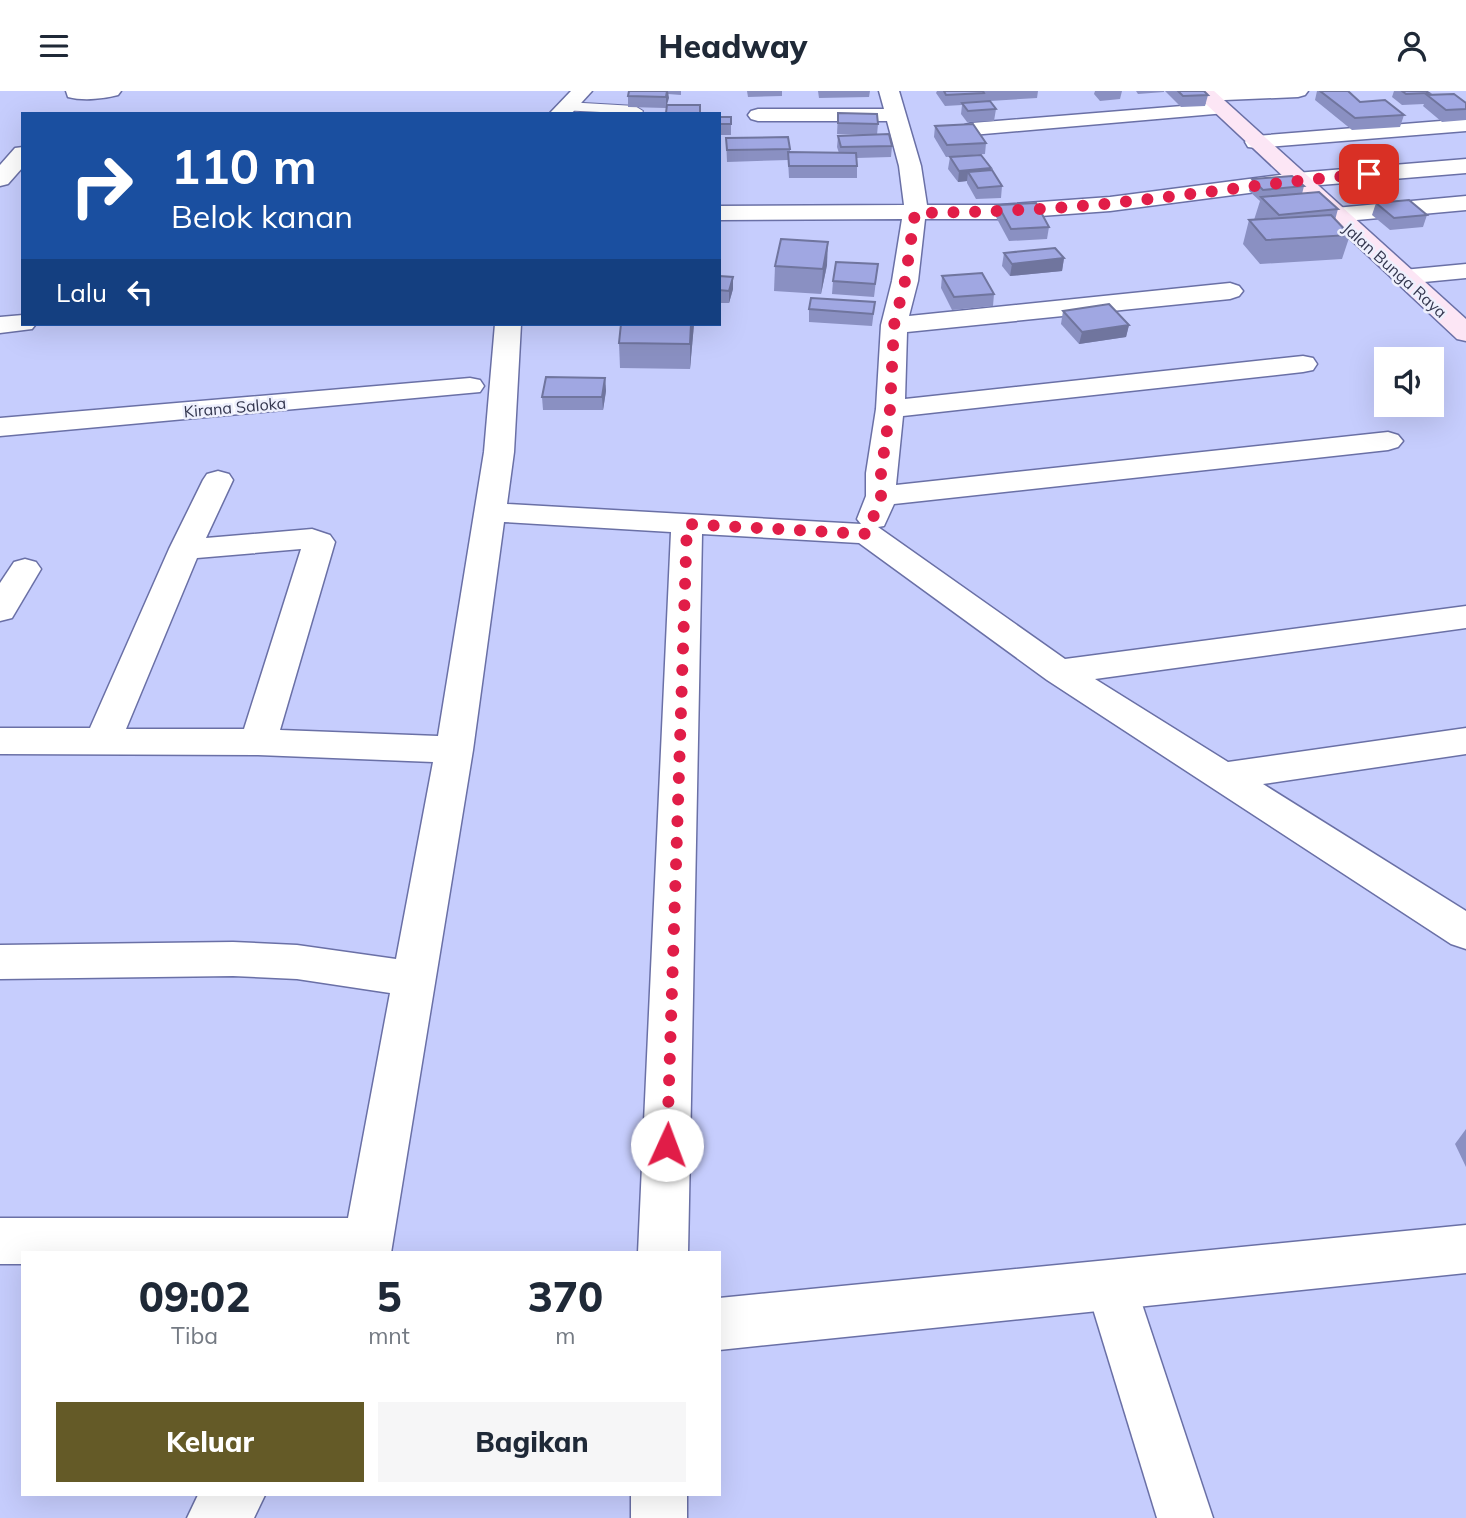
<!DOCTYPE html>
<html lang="id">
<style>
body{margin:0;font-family:Mulish,sans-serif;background:#f6f6f7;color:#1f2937;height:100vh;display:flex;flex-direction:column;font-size:26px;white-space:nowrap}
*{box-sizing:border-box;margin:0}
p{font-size:23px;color:#747a83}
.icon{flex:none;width:38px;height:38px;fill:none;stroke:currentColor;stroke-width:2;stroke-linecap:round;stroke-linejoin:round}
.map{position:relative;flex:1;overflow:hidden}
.side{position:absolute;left:21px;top:1160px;width:700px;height:245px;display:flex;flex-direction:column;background:#fff;border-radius:0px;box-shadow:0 7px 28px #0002}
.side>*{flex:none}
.guide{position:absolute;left:21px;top:21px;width:700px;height:214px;border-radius:0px;box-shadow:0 7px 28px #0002;background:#1a4fa0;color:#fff;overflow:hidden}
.fabs{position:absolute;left:1374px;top:256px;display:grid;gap:14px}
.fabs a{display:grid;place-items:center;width:70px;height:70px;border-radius:0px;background:#fff;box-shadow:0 7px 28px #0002;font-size:35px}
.pin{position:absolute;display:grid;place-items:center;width:60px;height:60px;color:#fff;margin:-30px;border-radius:14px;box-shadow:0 4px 10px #0006}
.me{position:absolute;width:77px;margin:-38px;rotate:2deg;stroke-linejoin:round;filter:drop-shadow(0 0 5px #0008)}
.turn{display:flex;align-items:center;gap:24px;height:147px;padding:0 35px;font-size:32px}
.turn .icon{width:91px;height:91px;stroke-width:2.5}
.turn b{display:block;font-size:49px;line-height:60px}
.then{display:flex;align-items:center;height:66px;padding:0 35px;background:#0003;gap:14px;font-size:26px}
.eta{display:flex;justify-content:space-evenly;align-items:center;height:119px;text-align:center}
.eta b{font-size:42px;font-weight:800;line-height:49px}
.primary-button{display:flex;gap:14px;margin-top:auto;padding:14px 35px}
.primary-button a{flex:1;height:80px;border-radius:0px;background:#645a27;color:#fff;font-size:28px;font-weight:800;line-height:80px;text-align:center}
.primary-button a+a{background:#f6f6f7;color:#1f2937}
header{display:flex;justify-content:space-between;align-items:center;height:91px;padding:0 35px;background:#fff;font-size:32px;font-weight:800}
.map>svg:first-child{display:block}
</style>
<header><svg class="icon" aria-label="menu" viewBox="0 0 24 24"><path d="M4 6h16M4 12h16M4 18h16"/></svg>Headway<svg class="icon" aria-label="person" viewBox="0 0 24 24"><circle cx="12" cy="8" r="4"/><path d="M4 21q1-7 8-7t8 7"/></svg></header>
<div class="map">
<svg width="1466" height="1427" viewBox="0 0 1466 1427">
<rect width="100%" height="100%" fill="#c6cdfd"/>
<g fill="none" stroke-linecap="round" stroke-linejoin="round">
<defs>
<polygon id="service" points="566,11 635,15 643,20 641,23 560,19 558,16"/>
<g id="minor">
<path d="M66 0H121L118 4C103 8 83 10 68 6Z"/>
<polygon points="571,0 592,0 571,23 549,23"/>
<path d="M879 0H899L921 75 927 114H1000L1110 106 1296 82 1466 68V82L1296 96 1110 120 1000 128H925L918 190 909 225 1230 192 1239 195 1243 200 1239 205 1230 208 907 241 905 308 1303 265 1313 267 1317 273 1313 279 1303 281 903 325 896 394 1388 341 1398 344 1403 350 1398 356 1388 359 894 413 884 435 878 436 1065 568 1466 515V537L1095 588 1228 671 1466 637V663L1263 693 1466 820V858L1451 853 1047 589 859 452 702 443 688 1162H638L671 441 504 431 473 659 391 1162H23V1173H0V1127H348L390 902 297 888 233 885 0 888V854L233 851 297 854 396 868 433 671 258 664 0 663V637H90L169 458 203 389 207 383 218 380 229 383 233 389 206 447 312 438 330 444 335 451 280 639 438 645 484 361 495 233H521L514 361 507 413 861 433 857 428 866 405V382L876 318 881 234 892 190 902 128 719 129V115L904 114 899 75 887 30H758L751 28 748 24 751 20 758 18H884ZM301 458 244 638H126L197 467Z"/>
<polygon points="1208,0 1308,0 1305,4 1298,6 1201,10 1198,6 1201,2"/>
<polygon points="1219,12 1226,14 1229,18 1226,22 972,44 965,42 961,38 965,34 972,32"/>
<polygon points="1466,28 1466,40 1256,57 1248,56 1245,51 1248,46 1256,45"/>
<polygon points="23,56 23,76 8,93 0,95 0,74 15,57"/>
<polygon points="1466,105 1466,119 1335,131 1327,129 1323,124 1327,119 1335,117"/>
<polygon points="1466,173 1466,187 1403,193 1394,191 1391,186 1394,181 1403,179"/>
<polygon points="23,224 23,233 36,233 32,238 0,242 0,226"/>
<polygon points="470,287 480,289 484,295 480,301 0,345 0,327"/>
<polygon points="25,468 36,471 41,478 12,527 0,530 0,492 14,471"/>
<polygon points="1111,1170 1129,1178 1136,1195 1213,1427 1157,1427 1086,1195 1093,1178"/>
<polygon points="198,1404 265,1404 254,1427 187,1427"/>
</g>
<g id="tertiary">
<polygon points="1466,1134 1466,1182 719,1259 719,1207"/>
<rect x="631" y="1404" width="56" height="23"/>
</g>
<polygon id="secondary" points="1192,0 1214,0 1466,228 1466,250 1457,248"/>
</defs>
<use href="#service" stroke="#6a70a6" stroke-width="2"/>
<use href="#minor" stroke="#6a70a6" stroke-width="3"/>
<use href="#tertiary" stroke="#6a70a6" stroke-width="3"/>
<use href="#secondary" stroke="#6a70a6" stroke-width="3"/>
<use href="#service" fill="#fff" fill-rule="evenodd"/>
<use href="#minor" fill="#fff" fill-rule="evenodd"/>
<use href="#tertiary" fill="#fff" fill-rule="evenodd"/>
<use href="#secondary" fill="#fce6f5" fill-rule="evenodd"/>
</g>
<g fill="#8a90c2">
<polygon points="629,0 681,0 681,4 668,3 666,17 628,16 628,5"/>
<polygon points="747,0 782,0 782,5 748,6"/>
<polygon points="818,0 870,0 869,6 819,7"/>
<polygon points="937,0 1038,0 1037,7 990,10 996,18 994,30 967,31 961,23 962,14 945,15 936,2"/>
<polygon points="1095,0 1122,0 1120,8 1100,10 1094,3"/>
<polygon points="1136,0 1164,0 1164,1 1138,3"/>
<polygon points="1165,0 1204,0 1208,4 1205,15 1181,16"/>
<polygon points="1317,0 1348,0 1360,11 1404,24 1400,36 1352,39 1315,9"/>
<polygon points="1394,0 1426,0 1429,2 1428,4 1466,12 1466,29 1442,31 1423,15 1424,13 1402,14 1392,6"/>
<polygon points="838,22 878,33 877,44 892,55 891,66 856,67 857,75 857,87 789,87 788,69 727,71 726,47 790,58 790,61 839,62 837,56 838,45 871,44 837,43"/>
<rect x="719" y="26" width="12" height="18"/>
<polygon points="935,35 986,52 985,63 946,66 934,46"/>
<polygon points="950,66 990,79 1002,95 1001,107 976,108 967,92 967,90 958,91 948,78"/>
<polygon points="1252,88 1304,95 1302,103 1338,118 1335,129 1350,144 1342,168 1260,173 1243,153 1249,129 1254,129 1260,110 1249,100"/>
<polygon points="1376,112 1427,124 1423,136 1390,139 1372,124"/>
<polygon points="998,114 1049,136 1047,148 1009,150 996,126"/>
<polygon points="1004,162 1064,167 1062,180 1010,185 1002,175"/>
<polygon points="878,173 874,206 832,203 833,190"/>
<polygon points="827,174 821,203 774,200 775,175"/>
<polygon points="719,185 733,198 729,212 719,212"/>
<polygon points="942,185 994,203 993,215 952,219 941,197"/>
<polygon points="875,211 872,235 809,231 809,218"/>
<polygon points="1063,220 1129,234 1126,246 1079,253 1061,233"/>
<polygon points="644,233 694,233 690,278 620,277 619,252"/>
<polygon points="605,287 606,300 603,319 543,319 542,306"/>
<polygon points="1466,1038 1466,1076 1455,1053"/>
</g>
<g fill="#70759e">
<polygon points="667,0 668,0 669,7 666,17 666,6"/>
<polygon points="991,77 989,88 968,81 967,90 958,91 959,80"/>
<polygon points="828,151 827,174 821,203 823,178"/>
<polygon points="1064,167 1062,180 1010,185 1012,173"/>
<polygon points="733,186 733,198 729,212 729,200"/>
<polygon points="691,233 694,233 690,278 690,253"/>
<polygon points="1129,234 1126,246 1079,253 1082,241"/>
<polygon points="605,287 606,300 603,319 602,306"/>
</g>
<g fill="#a0a7e2" stroke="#70759e" stroke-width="2">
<polygon points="629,0 667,0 666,6 628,5"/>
<polygon points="944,0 983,0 984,2 946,4"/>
<polygon points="1178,0 1204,0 1208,4 1183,5"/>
<polygon points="1320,0 1348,0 1360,11 1385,9 1404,24 1355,27"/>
<polygon points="1402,0 1426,0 1429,2 1406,3"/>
<polygon points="1454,3 1466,12 1466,18 1446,19 1427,4"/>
<polygon points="990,10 996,18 968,20 962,12"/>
<polygon points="667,14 700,14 700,22 666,22"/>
<polygon points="838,22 877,23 878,33 838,32"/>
<rect x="719" y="26" width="12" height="7"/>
<polygon points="973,33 986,52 947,54 935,35"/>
<polygon points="889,43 892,55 841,56 838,45"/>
<polygon points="788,46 790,58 727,59 726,47"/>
<polygon points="788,61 856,62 857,75 789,75"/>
<polygon points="981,64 991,77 959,80 950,66"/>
<polygon points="992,79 1002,95 978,97 968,81"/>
<polygon points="1292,85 1304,95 1263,99 1252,88"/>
<polygon points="1319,101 1338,118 1279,124 1261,106"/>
<polygon points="1409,109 1427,124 1394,127 1376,112"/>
<polygon points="1036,112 1049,136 1011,138 998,114"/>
<polygon points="1331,124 1350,144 1266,149 1249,129"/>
<polygon points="781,148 828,151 823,178 775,175"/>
<polygon points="1055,157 1064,167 1012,173 1004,162"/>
<polygon points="836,171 878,173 875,193 833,190"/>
<polygon points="982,182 994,203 954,206 942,185"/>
<polygon points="719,185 733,186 729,200 719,199"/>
<polygon points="811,207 875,211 873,223 809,218"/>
<polygon points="1109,213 1129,234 1082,241 1063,220"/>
<polygon points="621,233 691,233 690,253 619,252"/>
<polygon points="546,286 605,287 602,306 542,306"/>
</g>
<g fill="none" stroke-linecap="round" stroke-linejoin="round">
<path stroke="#e11d48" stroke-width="12" stroke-dasharray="0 21.6" d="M667 1054 687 433 867 443 881 405V382L890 318 894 234 905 190 915 122C981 121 1047 119 1113 112 1199 103 1283 90 1369 83"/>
</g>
<g text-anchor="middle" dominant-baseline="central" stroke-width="5" stroke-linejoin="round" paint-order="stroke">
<g font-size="16" fill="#34374f" stroke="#eef0fd">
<text transform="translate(1395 179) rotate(42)">Jalan Bunga Raya</text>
<text transform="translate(235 316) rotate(-5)">Kirana Saloka</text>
</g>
</g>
</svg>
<div class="fabs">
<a><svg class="icon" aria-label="sound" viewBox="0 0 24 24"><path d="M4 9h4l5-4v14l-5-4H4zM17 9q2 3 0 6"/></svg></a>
</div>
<div class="pin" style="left:1369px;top:83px;background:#d93025"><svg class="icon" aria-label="arrive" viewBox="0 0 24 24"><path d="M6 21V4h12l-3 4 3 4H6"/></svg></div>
<svg class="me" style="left:667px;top:1054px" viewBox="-20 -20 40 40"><circle r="19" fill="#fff"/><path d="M0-13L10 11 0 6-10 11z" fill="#e11d48"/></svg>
<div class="guide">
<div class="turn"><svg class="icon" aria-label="right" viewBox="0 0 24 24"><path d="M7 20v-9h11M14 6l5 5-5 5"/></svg><div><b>110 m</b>Belok kanan</div></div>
<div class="then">Lalu<svg class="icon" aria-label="left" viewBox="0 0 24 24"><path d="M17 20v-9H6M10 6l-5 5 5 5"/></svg></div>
</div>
<section class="side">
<div class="eta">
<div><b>09:02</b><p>Tiba</p></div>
<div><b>5</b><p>mnt</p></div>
<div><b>370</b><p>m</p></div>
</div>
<div class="primary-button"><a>Keluar</a><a>Bagikan</a></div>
</section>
</div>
